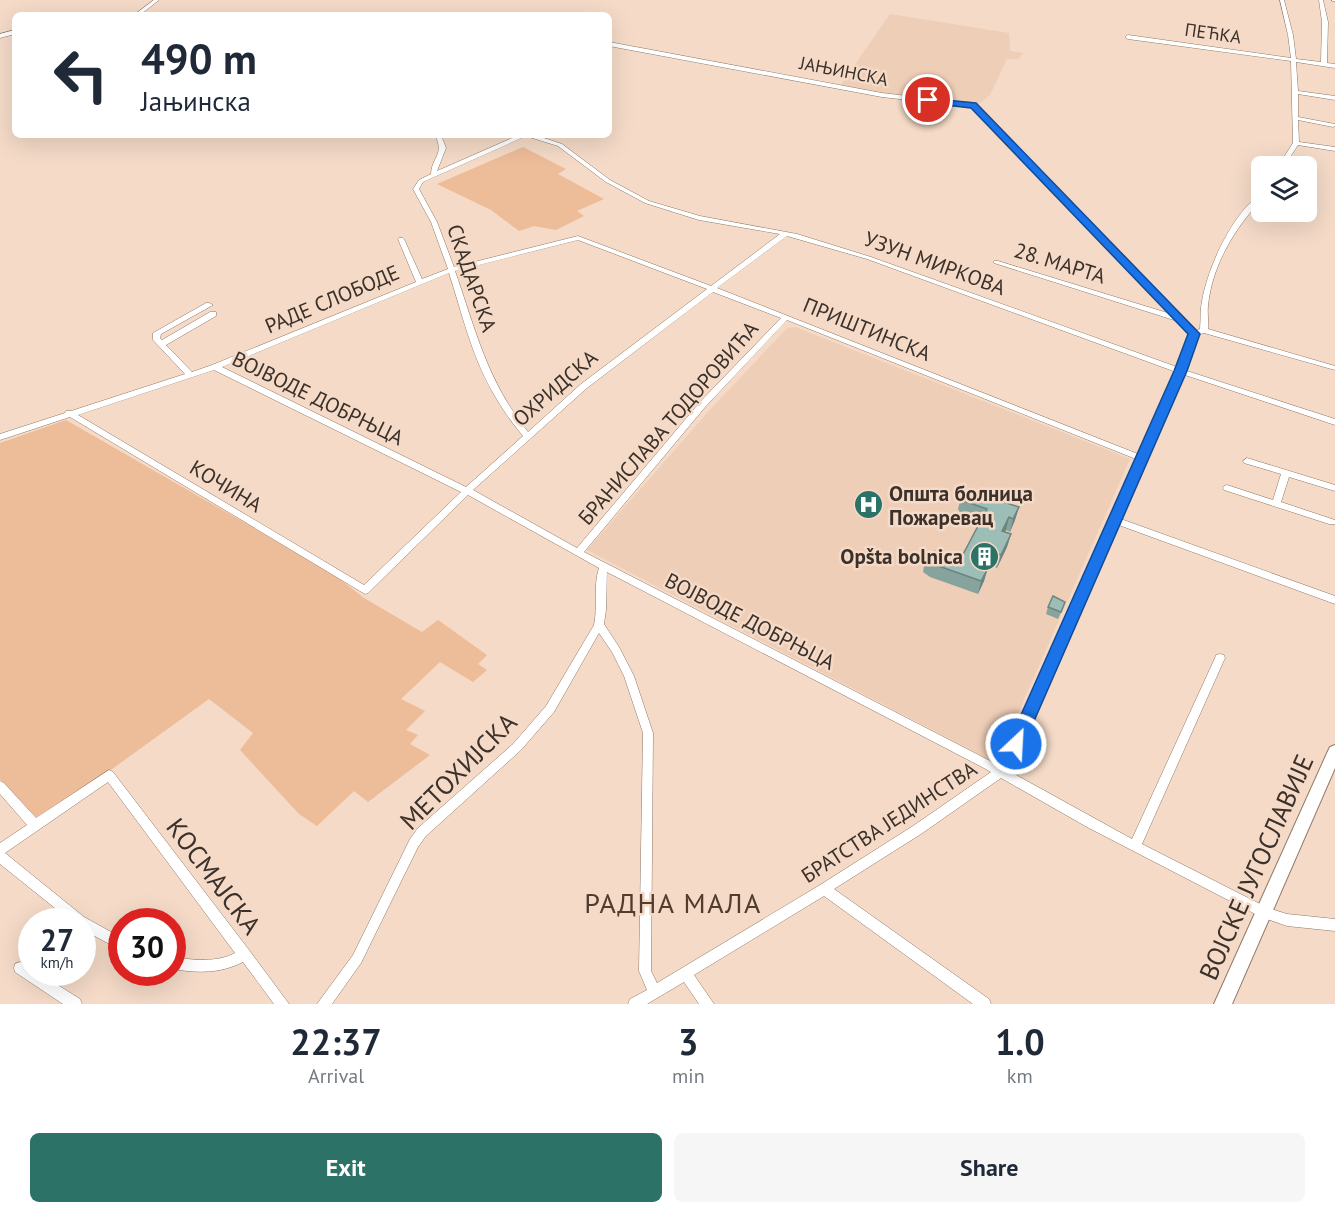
<!DOCTYPE html>
<meta charset="utf-8">
<style>
body{margin:0;font-family:"PT Sans",sans-serif;background:#f6f6f7;color:#1f2937;height:100vh;display:flex;flex-direction:column;font-size:22px;white-space:nowrap}
*{box-sizing:border-box;margin:0}
p{font-size:20px;color:#747a83}
.icon{flex:none;width:33px;height:33px;fill:none;stroke:currentColor;stroke-width:2;stroke-linecap:round;stroke-linejoin:round}
.map{position:relative;height:1004px;overflow:hidden}
.drawer{display:flex;flex-direction:column;background:#fff;flex:1}
.drawer>*{flex:none}
.hud{position:absolute;left:12px;top:12px;width:600px;height:126px;border-radius:9px;box-shadow:0 6px 24px #0002;background:#fff;color:#1f2937;overflow:hidden}
.tools{position:absolute;left:1251px;top:156px;display:grid;gap:12px}
.tools a{display:grid;place-items:center;width:66px;height:66px;border-radius:9px;background:#fff;box-shadow:0 6px 24px #0002;font-size:30px}
.speed{position:absolute;left:18px;top:908px;display:flex;gap:12px;font-size:30px;font-weight:700;text-align:center}
.speed>*{display:grid;place-content:center;width:78px;height:78px;border-radius:50%;background:#fff;box-shadow:0 6px 24px #0002;line-height:1}
.speed small{font-size:15px;font-weight:400}
.speed .limit{border:9px solid #d22;background:#fff;color:#111}
.pin{position:absolute;display:grid;place-items:center;width:51px;height:51px;color:#fff;margin:-26px;border:3px solid #fff;border-radius:50%;box-shadow:0 2px 6px #0007}
.me{position:absolute;width:66px;margin:-33px;rotate:25deg;stroke-linejoin:round;filter:drop-shadow(0 0 4px #0008)}
.turn{display:flex;align-items:center;gap:21px;height:126px;padding:0 30px;font-size:27px}
.turn .icon{width:78px;height:78px;stroke-width:2.5}
.turn b{display:block;font-size:42px;line-height:51px}
.eta{display:flex;justify-content:space-evenly;align-items:center;height:102px;text-align:center}
.eta b{font-size:36px;font-weight:700;line-height:42px}
.button{display:flex;gap:12px;margin-top:auto;padding:12px 30px}
.button a{flex:1;height:69px;border-radius:9px;background:#2c7267;color:#fff;font-size:24px;font-weight:700;line-height:69px;text-align:center}
.button a+a{background:#f6f6f7;color:#1f2937}
.map>svg:first-child{display:block}
</style>
<div class="map">
<svg width="1335" height="1004" viewBox="0 0 1335 1004">
<rect width="100%" height="100%" fill="#f4dac7"/>
<g fill="#eeceb7">
<polygon points="890,14 1009,33 1010,51 1023,53 1019,59 1007,59 990,95 979,104 880,93 840,86"/>
<polygon points="795,327 1130,459 996,763 587,550 708,412 787,328"/>
</g>
<g fill="#edbc99">
<polygon points="523,147 566,169 558,174 604,199 577,211 584,216 556,230 534,226 519,231 491,210 437,184"/>
<polygon points="66,420 332,573 364,598 422,632 438,620 487,655 478,664 487,670 473,682 440,662 401,699 425,711 406,730 418,735 410,744 430,755 368,802 354,791 317,826 299,814 240,750 253,733 209,699 40,821 0,779 0,443"/>
</g>
<g fill="none" stroke-linecap="round" stroke-linejoin="round">
<defs>
<g id="minor">
<polygon points="154,0 159,0 140,15 134,15"/>
<polygon points="1280,0 1284,0 1293,35 1296,59 1321,62 1322,22 1319,0 1323,0 1328,22 1327,63 1335,64 1335,68 1296,62 1298,91 1335,96 1335,100 1298,94 1298,117 1335,124 1335,126 1333,127 1298,120 1299,142 1335,147 1335,151 1298,145 1284,166 1278,166 1293,143 1291,61 1128,39 1125,37 1128,35 1291,58 1288,35"/>
<rect x="1332" y="0" width="3" height="1"/>
<polygon points="15,30 15,34 0,38 0,34"/>
<path d="M609 42 882 93 975 104 1195 331 1200 329C1201 319 1200 310 1202 301 1208 267 1232 213 1262 193V199C1235 228 1212 265 1208 306 1207 313 1209 321 1208 329L1335 366V370L1204 333 1197 335 1184 370 1335 419V425L1182 374 1118 518 1335 596V604L1116 524 1069 638 1021 744 1007 770 1132 839 1215 658 1216 655 1220 654 1224 655 1225 658 1142 844 1268 908 1287 914 1335 919V931L1287 926 1261 917 1087 827 1001 778 921 834 834 889 989 999 991 1004H973L824 896 694 975 714 1004H699L684 982 647 1004H628L630 999 647 990 639 971 643 733 624 676 612 652 599 633 554 712 521 750 426 836 418 847 361 963 332 1004H317L353 955 410 839 418 828 513 744 546 706 594 625C598 606 593 586 599 568L468 495 368 593 365 594 70 417 0 440V434L65 413 66 411H71L185 374 153 340V333L206 303H209L213 305 161 334 160 338 162 340 210 312H216V316L166 345 192 372 212 365 416 282 398 239 399 238H403L404 239 422 279 448 269 431 222 413 189 419 180 431 174C432 156 445 155 435 135H441L446 148 437 171 519 135H535L562 144 610 180 649 201 700 216 797 234 871 257 1177 367 1190 334 1177 321 994 263V261H998L1171 314 971 107 882 97 609 46ZM526 136 558 146 606 182 645 203 699 220 780 234 711 286 578 236 454 267 437 222 419 189 423 182ZM787 236 867 259 1176 372 1138 454 717 288ZM578 240 707 289 581 384 528 432C487 381 476 331 455 271ZM449 273C462 313 471 354 492 391 501 407 511 422 523 436L466 487 222 367ZM713 292 781 318 700 402 577 548 473 490 587 388ZM787 320 1136 459C1104 530 1075 603 1042 674 1028 705 1015 736 998 765L584 552 706 406ZM214 370 461 492 364 585 78 415ZM607 572 982 767 991 772 913 826 820 885 657 983 651 971 653 733 634 676 619 647 604 624 606 610Z"/>
<polygon points="1247,458 1335,485 1335,491 1289,477 1281,502 1335,520 1335,524 1329,524 1224,490 1223,488 1224,486 1227,485 1273,500 1281,474 1244,463 1243,461"/>
<path d="M109 770 113 772 249 950 289 1004H274L243 962C219 974 198 973 172 969V957C193 960 216 963 235 953L108 782 5 853 84 917 122 938V951L82 929V921H71L0 864V843L27 825 0 794V781L4 783 36 818Z"/>
<polygon points="20,962 32,968 32,972 37,972 80,999 82,1004 63,1004 15,972 14,968 15,964"/>
</g>
<polygon id="major" points="1335,745 1335,768 1232,1004 1214,1004 1328,751 1330,747"/>
</defs>
<use href="#minor" stroke="#907867" stroke-width="1"/>
<use href="#major" stroke="#907867" stroke-width="2"/>
<use href="#minor" fill="#fff" fill-rule="evenodd"/>
<use href="#major" fill="#fff" fill-rule="evenodd"/>
</g>
<g fill="#86a39d">
<polygon points="961,497 1019,507 1015,520 1010,532 1006,530 1005,532 1011,534 1007,547 997,568 989,564 987,568 984,581 978,594 930,577 923,572 926,554 960,560 980,521 961,514 958,509"/>
<polygon points="1048,607 1063,608 1058,619 1046,614"/>
</g>
<g fill="#6d8580">
<polygon points="1019,507 1015,520 1010,532 1013,519"/>
<polygon points="1009,517 1006,530 999,544 1002,531"/>
<polygon points="1011,534 1007,547 997,568 1001,555"/>
<polygon points="992,551 989,564 981,580 984,567"/>
<polygon points="988,568 984,581 978,594 981,581"/>
</g>
<g fill="#9cbeb7" stroke="#6d8580" stroke-width="1.5">
<polygon points="970,491 1019,507 1013,519 1009,517 1002,531 1011,534 1001,555 992,551 984,567 988,568 981,581 933,564 926,559 926,554 935,551 960,560 987,509 964,501 961,497 963,492"/>
<polygon points="1053,596 1065,602 1061,612 1048,607"/>
</g>
<polygon fill="#1a73e8" stroke="#114b97" stroke-width="1.5" points="925,98 976,103 1200,334 1187,371 1024,744 1022,748 1016,750 1010,748 1008,744 1174,371 1188,334 971,108 928,103 925,102"/>
<defs>
<symbol id="hospital-disc" viewBox="-11 -11 22 22"><circle r="9.5" fill="#2c7267" stroke="#f4dac7"/><path d="M-5-5h3v3.5h4V-5h3V5h-3V1.5h-4V5h-3Z" fill="#fff"/></symbol>
<symbol id="building-disc" viewBox="-11 -11 22 22"><circle r="9.5" fill="#2c7267" stroke="#f4dac7"/><path d="M-4-6H4V6H1V3H-1V6H-4ZM-2.5-4.3h1.7v1.8h-1.7ZM.8-4.3h1.7v1.8H.8ZM-2.5-1h1.7V.8h-1.7ZM.8-1h1.7V.8H.8Z" fill="#fff"/></symbol>
</defs>
<g fill-rule="evenodd">
<use href="#hospital-disc" x="852" y="488" width="33" height="33"/>
<use href="#building-disc" x="968" y="540" width="33" height="33"/>
</g>
<g text-anchor="middle" dominant-baseline="central" stroke-width="5" stroke-linejoin="round" paint-order="stroke">
<g font-size="18" fill="#3b312a" stroke="#f4dac7">
<text transform="translate(1213 33) rotate(8)">ПЕЋКА</text>
<text transform="translate(844 71) rotate(11)">ЈАЊИНСКА</text>
</g>
<g font-size="21" fill="#3b312a" stroke="#f4dac7">
<text transform="translate(935 263) rotate(20)">УЗУН МИРКОВА</text>
<text transform="translate(1060 263) rotate(17)">28. МАРТА</text>
<text transform="translate(472 278) rotate(71)">СКАДАРСКА</text>
<text transform="translate(332 299) rotate(-23)">РАДЕ СЛОБОДЕ</text>
<text transform="translate(867 329) rotate(22)">ПРИШТИНСКА</text>
<text transform="translate(555 388) rotate(-41)">ОХРИДСКА</text>
<text transform="translate(318 398) rotate(26)">ВОЈВОДЕ ДОБРЊЦА</text>
<text transform="translate(668 423) rotate(-49)">БРАНИСЛАВА ТОДОРОВИЋА</text>
<text transform="translate(226 486) rotate(31)">КОЧИНА</text>
<text transform="translate(750 621) rotate(27)">ВОЈВОДЕ ДОБРЊЦА</text>
<text transform="translate(889 822) rotate(-33)">БРАТСТВА ЈЕДИНСТВА</text>
</g>
<g font-size="21" font-weight="bold" fill="#3b312a" stroke="#f4dac7" text-anchor="start">
<text x="889" y="493">Општа болница<tspan x="889" dy="24">Пожаревац</tspan></text>
<text x="963" y="556" text-anchor="end">Opšta bolnica</text>
</g>
<g font-size="26" fill="#3b312a" stroke="#f4dac7">
<text transform="translate(458 771) rotate(-45)">МЕТОХИЈСКА</text>
<text transform="translate(1256 867) rotate(-66)">ВОЈСКЕ ЈУГОСЛАВИЈЕ</text>
<text transform="translate(214 876) rotate(53)">КОСМАЈСКА</text>
</g>
<g font-size="28" letter-spacing="1.5" fill="#513c2d" stroke="#f4dac7">
<text x="673" y="902">РАДНА МАЛА</text>
</g>
</g>
</svg>
<div class="tools">
<a><svg class="icon" aria-label="layers" viewBox="0 0 24 24"><path d="M12 4l9 5-9 5-9-5zM3 14l9 5 9-5"/></svg></a>
</div>
<div class="speed"><div>27<small>km/h</small></div><div class="limit">30</div></div>
<div class="pin" style="left:928px;top:100px;background:#d93025"><svg class="icon" aria-label="arrive" viewBox="0 0 24 24"><path d="M6 21V4h12l-3 4 3 4H6"/></svg></div>
<svg class="me" style="left:1016px;top:744px" viewBox="-20 -20 40 40"><circle r="17" fill="#1a73e8" stroke="#fff" stroke-width="3"/><path d="M0-11L8 9 0 5-8 9z" fill="#fff"/></svg>
<div class="hud">
<div class="turn"><svg class="icon" aria-label="left" viewBox="0 0 24 24"><path d="M17 20v-9H6M10 6l-5 5 5 5"/></svg><div><b>490 m</b>Јањинска</div></div>
</div>
</div>
<section class="drawer">
<div class="eta">
<div><b>22:37</b><p>Arrival</p></div>
<div><b>3</b><p>min</p></div>
<div><b>1.0</b><p>km</p></div>
</div>
<div class="button"><a>Exit</a><a>Share</a></div>
</section>
